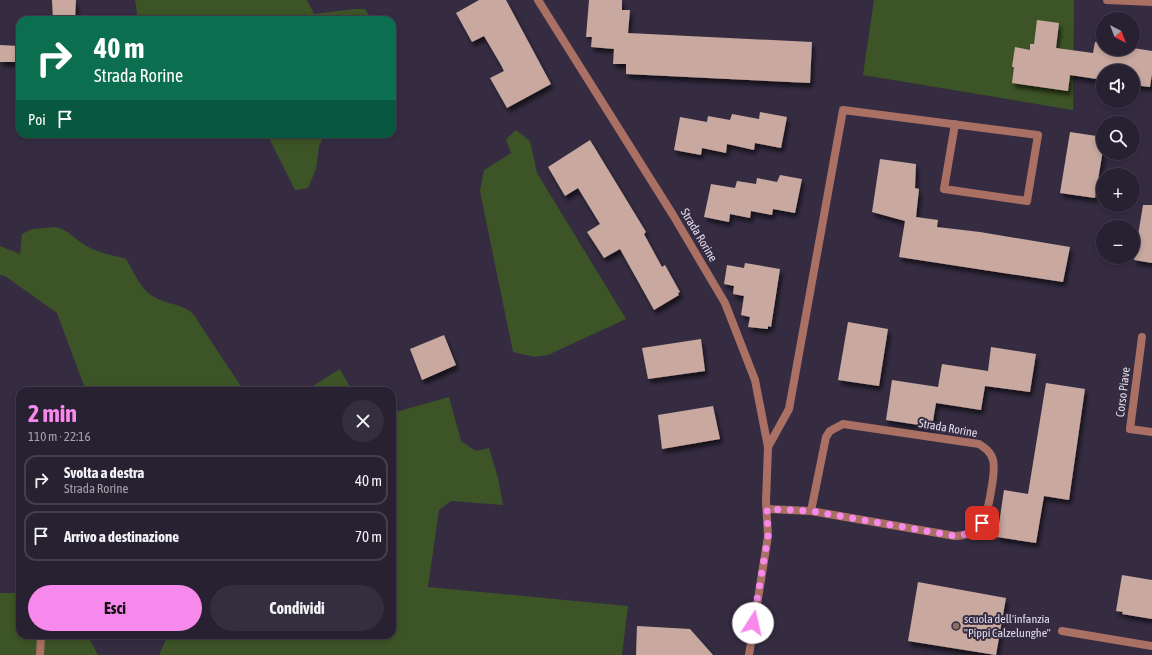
<!DOCTYPE html>
<html lang="it">
<meta charset="utf-8">
<style>
body{margin:0;font-family:"Asap Condensed",sans-serif;background:#342e3e;color:#f1f3f6;height:100vh;display:flex;flex-direction:column;font-size:15px;white-space:nowrap}
*{box-sizing:border-box;margin:0}
p{font-size:13px;color:#a5a3ac}
.icon{flex:none;width:22px;height:22px;fill:none;stroke:currentColor;stroke-width:2;stroke-linecap:round;stroke-linejoin:round}
.map{position:relative;flex:1;overflow:hidden}
.details{position:absolute;left:16px;top:387px;width:380px;height:252px;display:flex;flex-direction:column;background:#282132;border-radius:12px;box-shadow:0 2px 6px #0003,0 0 0 1px #443e4d}
.details>*{flex:none}
.guide{position:absolute;left:16px;top:16px;width:380px;height:122px;border-radius:12px;box-shadow:0 2px 6px #0003,0 0 0 1px #443e4d;background:#0b6e4f;color:#fff;overflow:hidden}
.needle{width:26px;rotate:138deg}
.tools{position:absolute;left:1096px;top:12px;display:grid;gap:8px}
.tools a{display:grid;place-items:center;width:44px;height:44px;border-radius:50%;background:#282132;box-shadow:0 2px 6px #0003,0 0 0 1px #443e4d;font-size:20px}
.pin{position:absolute;display:grid;place-items:center;width:34px;height:34px;color:#fff;margin:-17px;border-radius:8px;box-shadow:0 2px 6px #0006}
.me{position:absolute;width:44px;margin:-22px;rotate:10deg;stroke-linejoin:round;filter:drop-shadow(0 0 3px #0008)}
.turn{display:flex;align-items:center;gap:14px;height:84px;padding:0 12px;font-size:18px}
.turn .icon{width:52px;height:52px;stroke-width:2.5}
.turn b{display:block;font-size:28px;line-height:34px}
.then{display:flex;align-items:center;height:38px;padding:0 12px;background:#0003;gap:8px;font-size:15px}
.round{display:grid;place-items:center;flex:none;width:42px;height:42px;border-radius:21px;background:#342e3e}
.overview{display:flex;align-items:center;justify-content:space-between;height:68px;padding:0 12px}
h1{font-size:24px;font-weight:700;line-height:30px;color:#f788ec}
.primary-button{display:flex;gap:8px;margin-top:auto;padding:8px 12px}
.primary-button a{flex:1;height:46px;border-radius:24px;background:#f788ec;color:#111;font-size:16px;font-weight:700;line-height:46px;text-align:center}
.primary-button a+a{background:#342e3e;color:#f1f3f6}
ul{padding:0;list-style:none}
li{display:flex;align-items:center;gap:12px;height:50px;margin:0 8px 6px;padding:0 4px;border:2px solid #443e4d;border-radius:12px}
li div{flex:1}
li b{display:block;font-size:15px}
li em{font-style:normal}
.map>svg:first-child{display:block}
</style>
<div class="map">
<svg width="1152" height="655" viewBox="0 0 1152 655">
<defs>
<filter id="shadow"><feDropShadow dx="2.5" dy="4.5" stdDeviation="2" flood-color="#0009"/></filter>
</defs>
<rect width="100%" height="100%" fill="#352c42"/>
<g fill="#3d5426">
<polygon points="135,0 307,0 314,14 355,9 365,9 372,20 138,20"/>
<polygon points="874,0 1074,0 1073,110 863,75"/>
<polygon points="516,130 530,141 537,173 626,319 548,355 535,357 513,352 480,191 484,170 511,153 506,139"/>
<polygon points="267,134 325,134 319,146 316,169 308,188 295,190"/>
<path d="M56 227C70 231 73 238 85 245 97 253 113 255 126 259 134 272 141 291 156 298 173 307 190 303 199 323L244 391H86L57 313 5 276 0 275V246L20 254 22 234 32 229Z"/>
<polygon points="340,369 352,391 304,391 305,391"/>
<polygon points="449,397 461,441 476,451 489,448 498,478 503,505 451,501 439,510 428,587 628,606 622,655 159,655 168,635 392,635 392,413"/>
<polygon points="0,593 20,593 20,635 87,635 98,655 0,655"/>
</g>
<g fill="#c8a89f" filter="url(#shadow)">
<polygon points="52,0 76,0 75,20 53,20"/>
<polygon points="479,0 506,0 551,84 507,108 490,78 504,71 501,65 484,36 472,42 456,13"/>
<polygon points="589,0 622,0 622,10 630,10 628,33 812,42 810,83 626,74 626,64 613,64 614,49 591,47 592,37 586,37"/>
<polygon points="1037,20 1059,23 1056,48 1093,53 1095,42 1103,43 1103,49 1133,48 1152,51 1152,74 1150,87 1133,85 1133,71 1103,71 1103,80 1070,75 1068,91 1012,83 1014,67 1012,67 1015,47 1030,50 1030,44 1034,44"/>
<polygon points="0,45 20,46 20,62 0,62"/>
<polygon points="760,112 787,117 781,148 755,143 754,150 727,144 726,153 702,148 701,155 674,150 680,117 707,122 708,116 730,120 732,114 759,119"/>
<polygon points="1070,132 1103,137 1103,150 1095,198 1060,193"/>
<polygon points="590,140 646,232 644,234 662,267 665,265 680,292 678,293 679,295 654,310 620,249 604,258 587,232 600,224 578,188 565,196 548,167"/>
<polygon points="880,159 916,164 915,188 919,189 916,217 938,220 937,227 980,232 1070,247 1063,282 899,257 905,221 872,212"/>
<polygon points="780,175 802,179 795,213 773,209 772,215 751,211 750,218 730,214 729,222 704,217 711,184 735,188 737,181 756,184 757,178 777,182"/>
<polygon points="1143,205 1152,205 1152,263 1134,260"/>
<polygon points="745,263 780,269 771,327 768,326 768,329 748,327 750,317 741,315 744,296 733,294 734,286 724,284 727,265 744,268"/>
<polygon points="848,322 888,329 879,386 838,380"/>
<polygon points="444,335 456,365 422,380 410,349"/>
<polygon points="701,339 705,371 648,379 642,348"/>
<polygon points="991,347 1036,354 1030,392 985,386 981,410 936,403 932,427 886,420 892,380 938,387 942,364 988,371"/>
<polygon points="1046,383 1085,389 1069,500 1044,496 1036,543 997,537 1004,490 1028,494"/>
<polygon points="713,406 720,439 662,449 658,415"/>
<polygon points="1122,575 1152,580 1152,619 1122,614 1123,612 1116,611"/>
<polygon points="918,582 1006,598 996,655 908,641"/>
<polygon points="637,626 690,629 713,655 636,655"/>
</g>
<g fill="none" stroke-linecap="round" stroke-linejoin="round">
<g stroke="#a97063" stroke-width="8">
<polyline points="1130,429 1142,337"/>
<polyline points="40,655 41,635"/>
</g>
<g stroke="#a97063" stroke-width="8">
<polyline points="538,0 673,215 725,303 755,380 768,447 766,502 768,536 749,655"/>
<polyline points="1107,0 1152,2"/>
<polyline points="1130,429 1152,432"/>
<polyline points="768,447 789,409 843,110 1038,135 1027,201 944,189 955,124"/>
<path d="M767 509 811 511 955 536C966 536 975 533 982 523 988 515 996 470 993 460 991 452 985 448 979 444L843 424 830 431 826 437 811 511"/>
<polyline points="1062,631 1152,646"/>
</g>
</g>
<g fill="none" stroke-linecap="round" stroke-linejoin="round">
<polyline stroke="#f788ec" stroke-width="7" stroke-dasharray="0 12.6" points="753,623 768,536 767,509 811,511 955,536 971,533 982,523"/>
</g>
<circle fill="#8d6e63" stroke="#352c42" stroke-width="1.5" cx="956" cy="626" r="4"/>
<g text-anchor="middle" dominant-baseline="central" stroke-width="4" stroke-linejoin="round" paint-order="stroke">
<g font-size="12" fill="#e1dcea" stroke="#352c42">
<text transform="translate(699 235) rotate(59)">Strada Rorine</text>
<text transform="translate(1123 392) rotate(-83)">Corso Piave</text>
<text transform="translate(948 428) rotate(10)">Strada Rorine</text>
</g>
<g font-size="12" fill="#e1dcea" stroke="#352c42" text-anchor="start">
<text x="964" y="619">scuola dell'infanzia<tspan x="964" dy="14">"Pippi Calzelunghe"</tspan></text>
</g>
</g>
</svg>
<div class="tools">
<a><svg class="needle" viewBox="-14 -14 28 28"><path d="M0-13l5 13h-10z" fill="#e53935"/><path d="M0 13l5-13h-10z" fill="#a5a3ac"/></svg></a>
<a><svg class="icon" aria-label="sound" viewBox="0 0 24 24"><path d="M4 9h4l5-4v14l-5-4H4zM17 9q2 3 0 6"/></svg></a>
<a><svg class="icon" aria-label="search" viewBox="0 0 24 24"><circle cx="10" cy="10" r="6"/><path d="M15 15l6 6"/></svg></a>
<a>+</a>
<a>−</a>
</div>
<div class="pin" style="left:982px;top:523px;background:#d93025"><svg class="icon" aria-label="arrive" viewBox="0 0 24 24"><path d="M6 21V4h12l-3 4 3 4H6"/></svg></div>
<svg class="me" style="left:753px;top:623px" viewBox="-20 -20 40 40"><circle r="19" fill="#fff"/><path d="M0-13L10 11 0 6-10 11z" fill="#f788ec"/></svg>
<div class="guide">
<div class="turn"><svg class="icon" aria-label="right" viewBox="0 0 24 24"><path d="M7 20v-9h11M14 6l5 5-5 5"/></svg><div><b>40 m</b>Strada Rorine</div></div>
<div class="then">Poi<svg class="icon" aria-label="arrive" viewBox="0 0 24 24"><path d="M6 21V4h12l-3 4 3 4H6"/></svg></div>
</div>
<section class="details">
<div class="overview"><div><h1>2 min</h1><p>110 m · 22:16</p></div><a class="round"><svg class="icon" aria-label="close" viewBox="0 0 24 24"><path d="M6 6l12 12M18 6L6 18"/></svg></a></div>
<ul>
<li><svg class="icon" aria-label="right" viewBox="0 0 24 24"><path d="M7 20v-9h11M14 6l5 5-5 5"/></svg><div><b>Svolta a destra</b><p>Strada Rorine</p></div><em>40 m</em></li>
<li><svg class="icon" aria-label="arrive" viewBox="0 0 24 24"><path d="M6 21V4h12l-3 4 3 4H6"/></svg><div><b>Arrivo a destinazione</b></div><em>70 m</em></li>
</ul>
<div class="primary-button"><a>Esci</a><a>Condividi</a></div>
</section>
</div>
